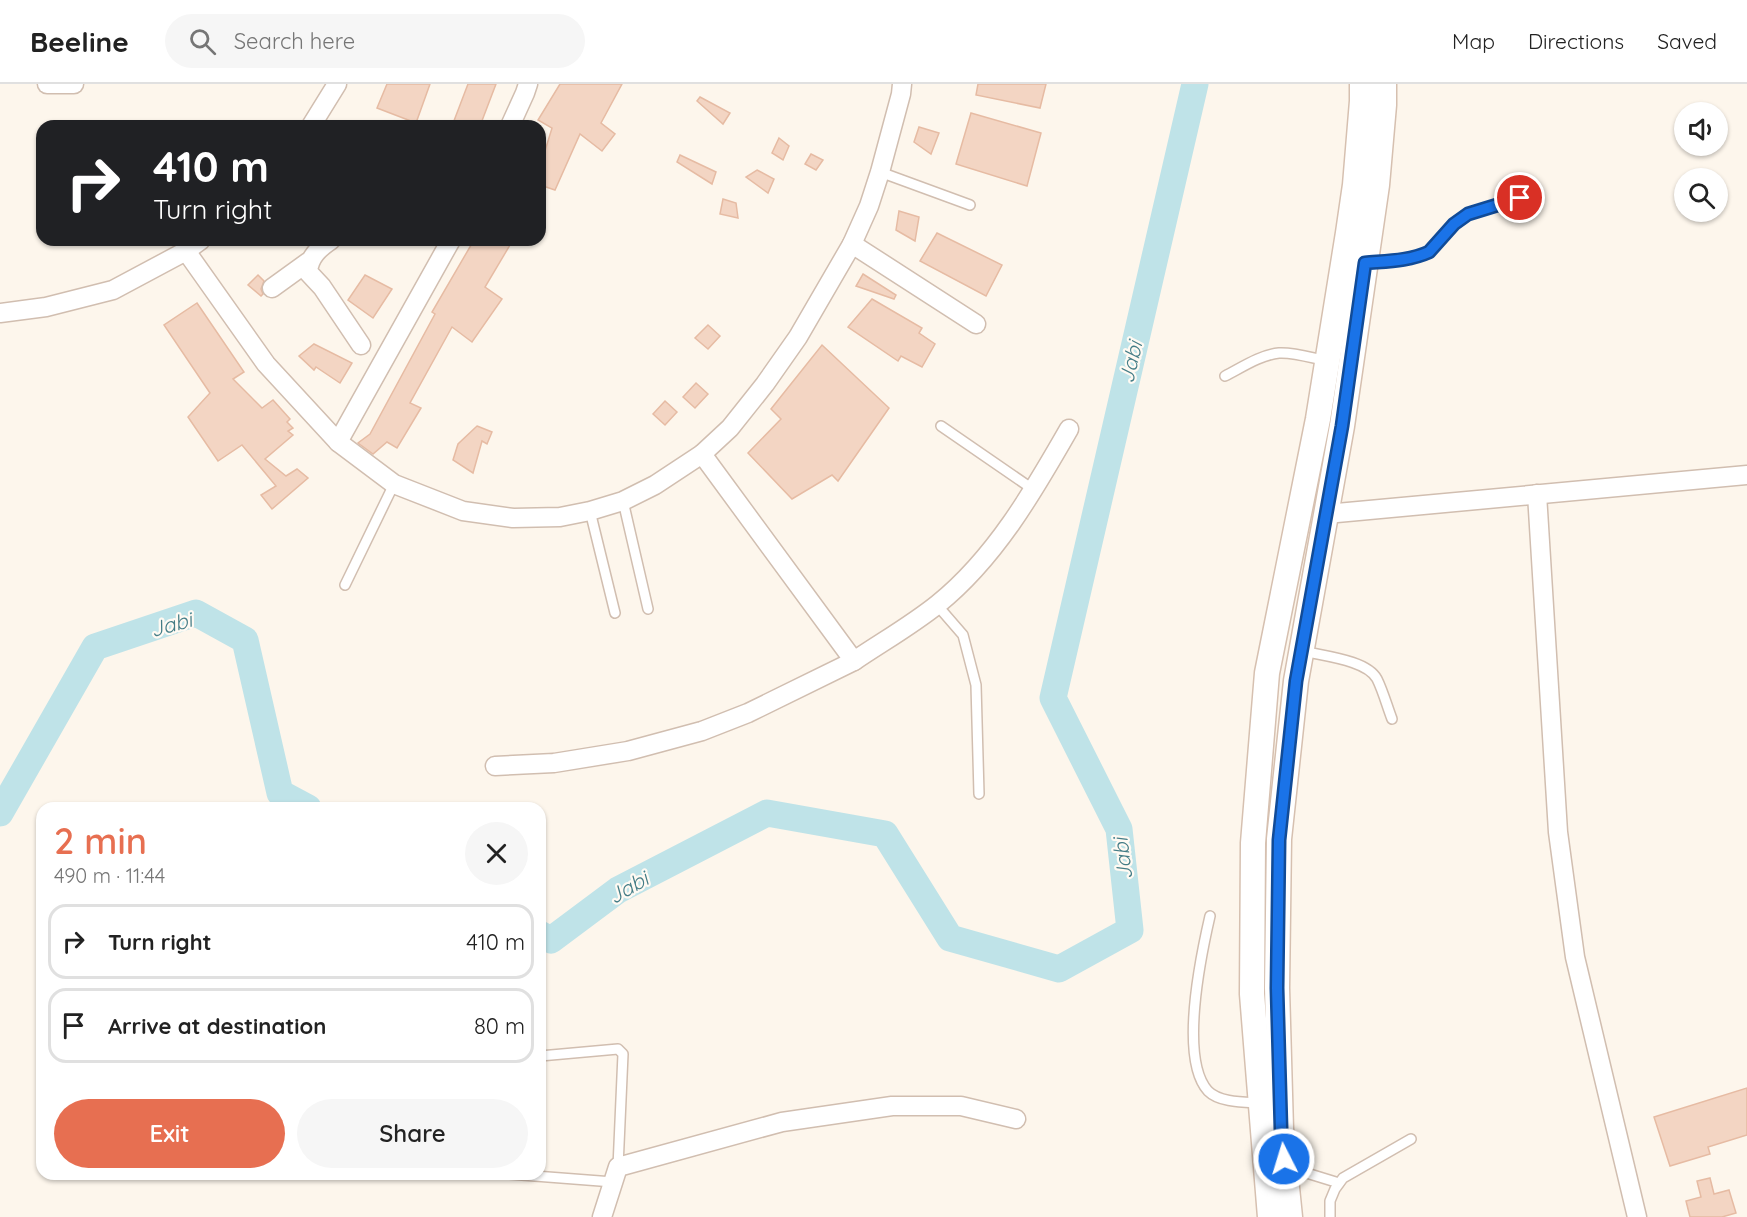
<!DOCTYPE html>
<meta charset="utf-8">
<style>
body{margin:0;font-family:Quicksand,sans-serif;background:#f6f6f6;color:#222;height:100vh;display:flex;flex-direction:column;font-size:22px;white-space:nowrap}
*{box-sizing:border-box;margin:0}
p{font-size:20px;color:#767676}
.icon{flex:none;width:33px;height:33px;fill:none;stroke:currentColor;stroke-width:2;stroke-linecap:round;stroke-linejoin:round}
.map{position:relative;flex:1;overflow:hidden}
.panel{position:absolute;left:36px;top:718px;width:510px;height:378px;display:flex;flex-direction:column;background:#fff;border-radius:18px;box-shadow:0 2px 4px #0004}
.panel>*{flex:none}
.hud{position:absolute;left:36px;top:36px;width:510px;height:126px;border-radius:18px;box-shadow:0 2px 4px #0004;background:#202124;color:#fff;overflow:hidden}
.tools{position:absolute;left:1674px;top:18px;display:grid;gap:12px}
.tools a{display:grid;place-items:center;width:54px;height:54px;border-radius:50%;background:#fff;box-shadow:0 2px 4px #0004;font-size:30px}
.pin{position:absolute;display:grid;place-items:center;width:51px;height:51px;color:#fff;margin:-26px;border:3px solid #fff;border-radius:50%;box-shadow:0 2px 6px #0007}
.me{position:absolute;width:66px;margin:-33px;rotate:355deg;stroke-linejoin:round;filter:drop-shadow(0 0 4px #0008)}
.turn{display:flex;align-items:center;gap:21px;height:126px;padding:0 18px;font-size:27px}
.turn .icon{width:78px;height:78px;stroke-width:2.5}
.turn b{display:block;font-size:42px;line-height:51px}
.round{display:grid;place-items:center;flex:none;width:63px;height:63px;border-radius:32px;background:#f6f6f6}
.overview{display:flex;align-items:center;justify-content:space-between;height:102px;padding:0 18px}
h1{font-size:36px;font-weight:600;line-height:45px;color:#e76f51}
.cta{display:flex;gap:12px;margin-top:auto;padding:12px 18px}
.cta a{flex:1;height:69px;border-radius:36px;background:#e76f51;color:#fff;font-size:24px;font-weight:600;line-height:69px;text-align:center}
.cta a+a{background:#f6f6f6;color:#222}
ul{padding:0;list-style:none}
li{display:flex;align-items:center;gap:18px;height:75px;margin:0 12px 9px;padding:0 6px;border:3px solid #e0e0e0;border-radius:18px}
li div{flex:1}
li b{display:block;font-size:22px}
li em{font-style:normal}
header{display:flex;align-items:center;gap:36px;box-sizing:border-box;height:84px;padding:0 30px;background:#fff;border-bottom:2px solid #e0e0e0}
header strong{font-size:28px}
nav{display:flex;gap:33px;margin-inline-start:auto;font-size:21px}
.search{width:420px;height:54px;background:#f6f6f6;display:flex;align-items:center;gap:15px;box-sizing:border-box;padding:0 21px;border-radius:33px;color:#767676;font-size:22px}
.map>svg:first-child{display:block}
</style>
<header>
<strong>Beeline</strong>
<div class="search"><svg class="icon" aria-label="search" viewBox="0 0 24 24"><circle cx="10" cy="10" r="6"/><path d="M15 15l6 6"/></svg>Search here</div>
<nav><a>Map</a><a>Directions</a><a>Saved</a></nav>
</header>
<div class="map">
<svg width="1747" height="1133" viewBox="0 0 1747 1133">
<rect width="100%" height="100%" fill="#fdf6ec"/>
<g fill="none" stroke-linecap="round" stroke-linejoin="round">
<g stroke="#bfe3e8" stroke-width="27">
<polyline points="0,729 95,563 196,529 245,556 280,709 308,724"/>
<polyline points="540,850 551,856 618,806 767,729 885,750 950,854 1059,885 1130,846 1119,745 1053,614 1195,0"/>
</g>
</g>
<g fill="#f3d5c3" stroke="#e6bba3" stroke-width="1.5">
<polygon points="387,0 430,0 416,39 377,24"/>
<polygon points="468,0 496,0 480,42 452,42"/>
<polygon points="560,0 622,0 601,39 615,50 602,67 580,50 555,106 540,101 540,83 552,44 538,36"/>
<polygon points="978,0 1046,0 1040,24 976,11"/>
<polygon points="700,13 730,29 723,40 697,17"/>
<polygon points="971,29 1041,49 1027,102 956,80"/>
<polygon points="919,43 939,49 931,70 914,58"/>
<polygon points="779,54 789,62 783,76 772,69"/>
<polygon points="811,70 823,76 816,86 805,80"/>
<polygon points="680,71 716,88 712,100 677,78"/>
<polygon points="757,86 774,95 768,109 746,93"/>
<polygon points="723,115 736,119 738,134 720,130"/>
<polygon points="899,127 919,133 915,157 896,146"/>
<polygon points="937,149 1002,181 986,212 920,177"/>
<polygon points="474,156 513,156 485,203 502,215 472,258 452,243 410,319 421,324 397,364 387,358 373,370 358,359 370,350 435,230 432,228"/>
<polygon points="863,190 896,211 894,215 856,202"/>
<polygon points="258,191 264,197 261,205 263,210 261,212 248,201"/>
<polygon points="365,191 392,205 373,234 348,216"/>
<polygon points="872,215 922,244 919,249 935,260 922,283 901,272 898,277 848,243"/>
<polygon points="197,219 244,288 233,295 262,324 273,316 290,335 287,338 293,344 288,347 293,351 265,375 286,392 297,385 308,394 272,425 261,411 276,402 242,361 218,377 188,333 210,309 164,241"/>
<polygon points="708,241 720,252 708,265 695,254"/>
<polygon points="314,260 352,279 340,299 316,283 314,286 299,272"/>
<polygon points="822,261 889,324 838,397 832,391 792,415 748,369 781,335 771,325"/>
<polygon points="696,299 708,310 695,324 683,313"/>
<polygon points="665,317 677,328 665,341 653,330"/>
<polygon points="477,342 492,348 487,360 482,357 473,389 453,376 458,360"/>
<polygon points="1747,1004 1747,1051 1708,1063 1710,1070 1670,1082 1654,1033"/>
<polygon points="1710,1094 1714,1110 1729,1106 1736,1129 1722,1133 1690,1133 1686,1117 1701,1113 1697,1097"/>
</g>
<g fill="none" stroke-linecap="round" stroke-linejoin="round">
<defs>
<g id="lane">
<polyline points="880,88 970,121"/>
<path d="M1368 179C1388 176 1410 177 1429 168L1454 140 1468 130 1538 108"/>
<path d="M1225 292C1241 284 1260 271 1279 269 1294 268 1312 274 1327 277"/>
<polyline points="941,342 1034,406"/>
<polyline points="623,417 648,525"/>
<polyline points="590,427 615,529"/>
<polyline points="345,501 394,400"/>
<polyline points="937,521 963,551 976,601 979,710"/>
<path d="M1303 567C1323 572 1367 576 1377 595 1383 607 1387 622 1392 635"/>
<path d="M1210 832C1201 871 1179 975 1208 1007 1220 1019 1245 1018 1261 1019"/>
<polyline points="540,972 618,965 623,970 618,1083"/>
<polyline points="1287,1083 1339,1099"/>
<polyline points="509,1090 613,1098"/>
<polyline points="1330,1133 1330,1117 1335,1105 1343,1094 1411,1055"/>
</g>
<g id="street">
<polyline points="47,0 74,0"/>
<polyline points="311,42 337,0"/>
<polyline points="510,42 525,9 528,0"/>
<path d="M331 156C319 164 309 173 308 188L322 203 361 261"/>
<polyline points="852,160 976,240"/>
<polyline points="186,167 266,280 338,358 394,400 463,427 513,434 560,433 590,427 623,417 655,401 702,370 730,344 765,300 798,253 852,160 869,122 880,88 901,10 902,0"/>
<polyline points="272,204 308,178"/>
<polyline points="0,229 46,223 113,206 186,167 201,156"/>
<polyline points="338,358 451,156"/>
<path d="M702 370 854 577C882 558 912 541 938 520 995 474 1033 408 1069 345"/>
<polyline points="1537,410 1558,748 1575,873 1637,1133"/>
<polyline points="1326,430 1747,391"/>
<polyline points="495,682 554,679 628,667 702,647 748,629 854,577"/>
<polyline points="602,1133 618,1083 782,1038 892,1022 961,1022 1016,1035"/>
</g>
<g id="secondary">
<polyline points="1270,1133 1252,910 1253,759 1267,589 1318,335 1348,149 1355,101 1362,17 1362,0"/>
<polyline points="1290,1133 1281,1045 1277,904 1279,755 1296,597 1342,342 1377,101 1384,21 1384,0"/>
</g>
</defs>
<use href="#lane" stroke="#d1beb0" stroke-width="12"/>
<use href="#street" stroke="#d1beb0" stroke-width="21"/>
<use href="#secondary" stroke="#d6c0b0" stroke-width="27"/>
<use href="#lane" stroke="#fff" stroke-width="9"/>
<use href="#street" stroke="#fff" stroke-width="18"/>
<use href="#secondary" stroke="#fff" stroke-width="24"/>
</g>
<g fill="none" stroke-linecap="round" stroke-linejoin="round">
<defs>
<path id="route" d="M1284 1075 1281 1045 1277 904 1279 756 1296 597 1342 342 1365 179C1387 177 1409 177 1429 168L1454 140 1468 130 1520 114"/>
</defs>
<use href="#route" stroke="#114b97" stroke-width="15"/>
<use href="#route" stroke="#1a73e8" stroke-width="10"/>
</g>
<g text-anchor="middle" dominant-baseline="central" stroke-width="4.5" stroke-linejoin="round" paint-order="stroke">
<g font-size="21" font-style="italic" fill="#437c86" stroke="#fffaf3">
<text transform="translate(1130 278) rotate(-77)">Jabi</text>
<text transform="translate(171 540) rotate(-15)">Jabi</text>
<text transform="translate(1122 775) rotate(-97)">Jabi</text>
<text transform="translate(628 803) rotate(-30)">Jabi</text>
</g>
</g>
</svg>
<div class="tools">
<a><svg class="icon" aria-label="sound" viewBox="0 0 24 24"><path d="M4 9h4l5-4v14l-5-4H4zM17 9q2 3 0 6"/></svg></a>
<a><svg class="icon" aria-label="search" viewBox="0 0 24 24"><circle cx="10" cy="10" r="6"/><path d="M15 15l6 6"/></svg></a>
</div>
<div class="pin" style="left:1520px;top:114px;background:#d93025"><svg class="icon" aria-label="arrive" viewBox="0 0 24 24"><path d="M6 21V4h12l-3 4 3 4H6"/></svg></div>
<svg class="me" style="left:1284px;top:1075px" viewBox="-20 -20 40 40"><circle r="17" fill="#1a73e8" stroke="#fff" stroke-width="3"/><path d="M0-11L8 9 0 5-8 9z" fill="#fff"/></svg>
<div class="hud">
<div class="turn"><svg class="icon" aria-label="right" viewBox="0 0 24 24"><path d="M7 20v-9h11M14 6l5 5-5 5"/></svg><div><b>410 m</b>Turn right</div></div>
</div>
<section class="panel">
<div class="overview"><div><h1>2 min</h1><p>490 m · 11:44</p></div><a class="round"><svg class="icon" aria-label="close" viewBox="0 0 24 24"><path d="M6 6l12 12M18 6L6 18"/></svg></a></div>
<ul>
<li><svg class="icon" aria-label="right" viewBox="0 0 24 24"><path d="M7 20v-9h11M14 6l5 5-5 5"/></svg><div><b>Turn right</b></div><em>410 m</em></li>
<li><svg class="icon" aria-label="arrive" viewBox="0 0 24 24"><path d="M6 21V4h12l-3 4 3 4H6"/></svg><div><b>Arrive at destination</b></div><em>80 m</em></li>
</ul>
<div class="cta"><a>Exit</a><a>Share</a></div>
</section>
</div>
